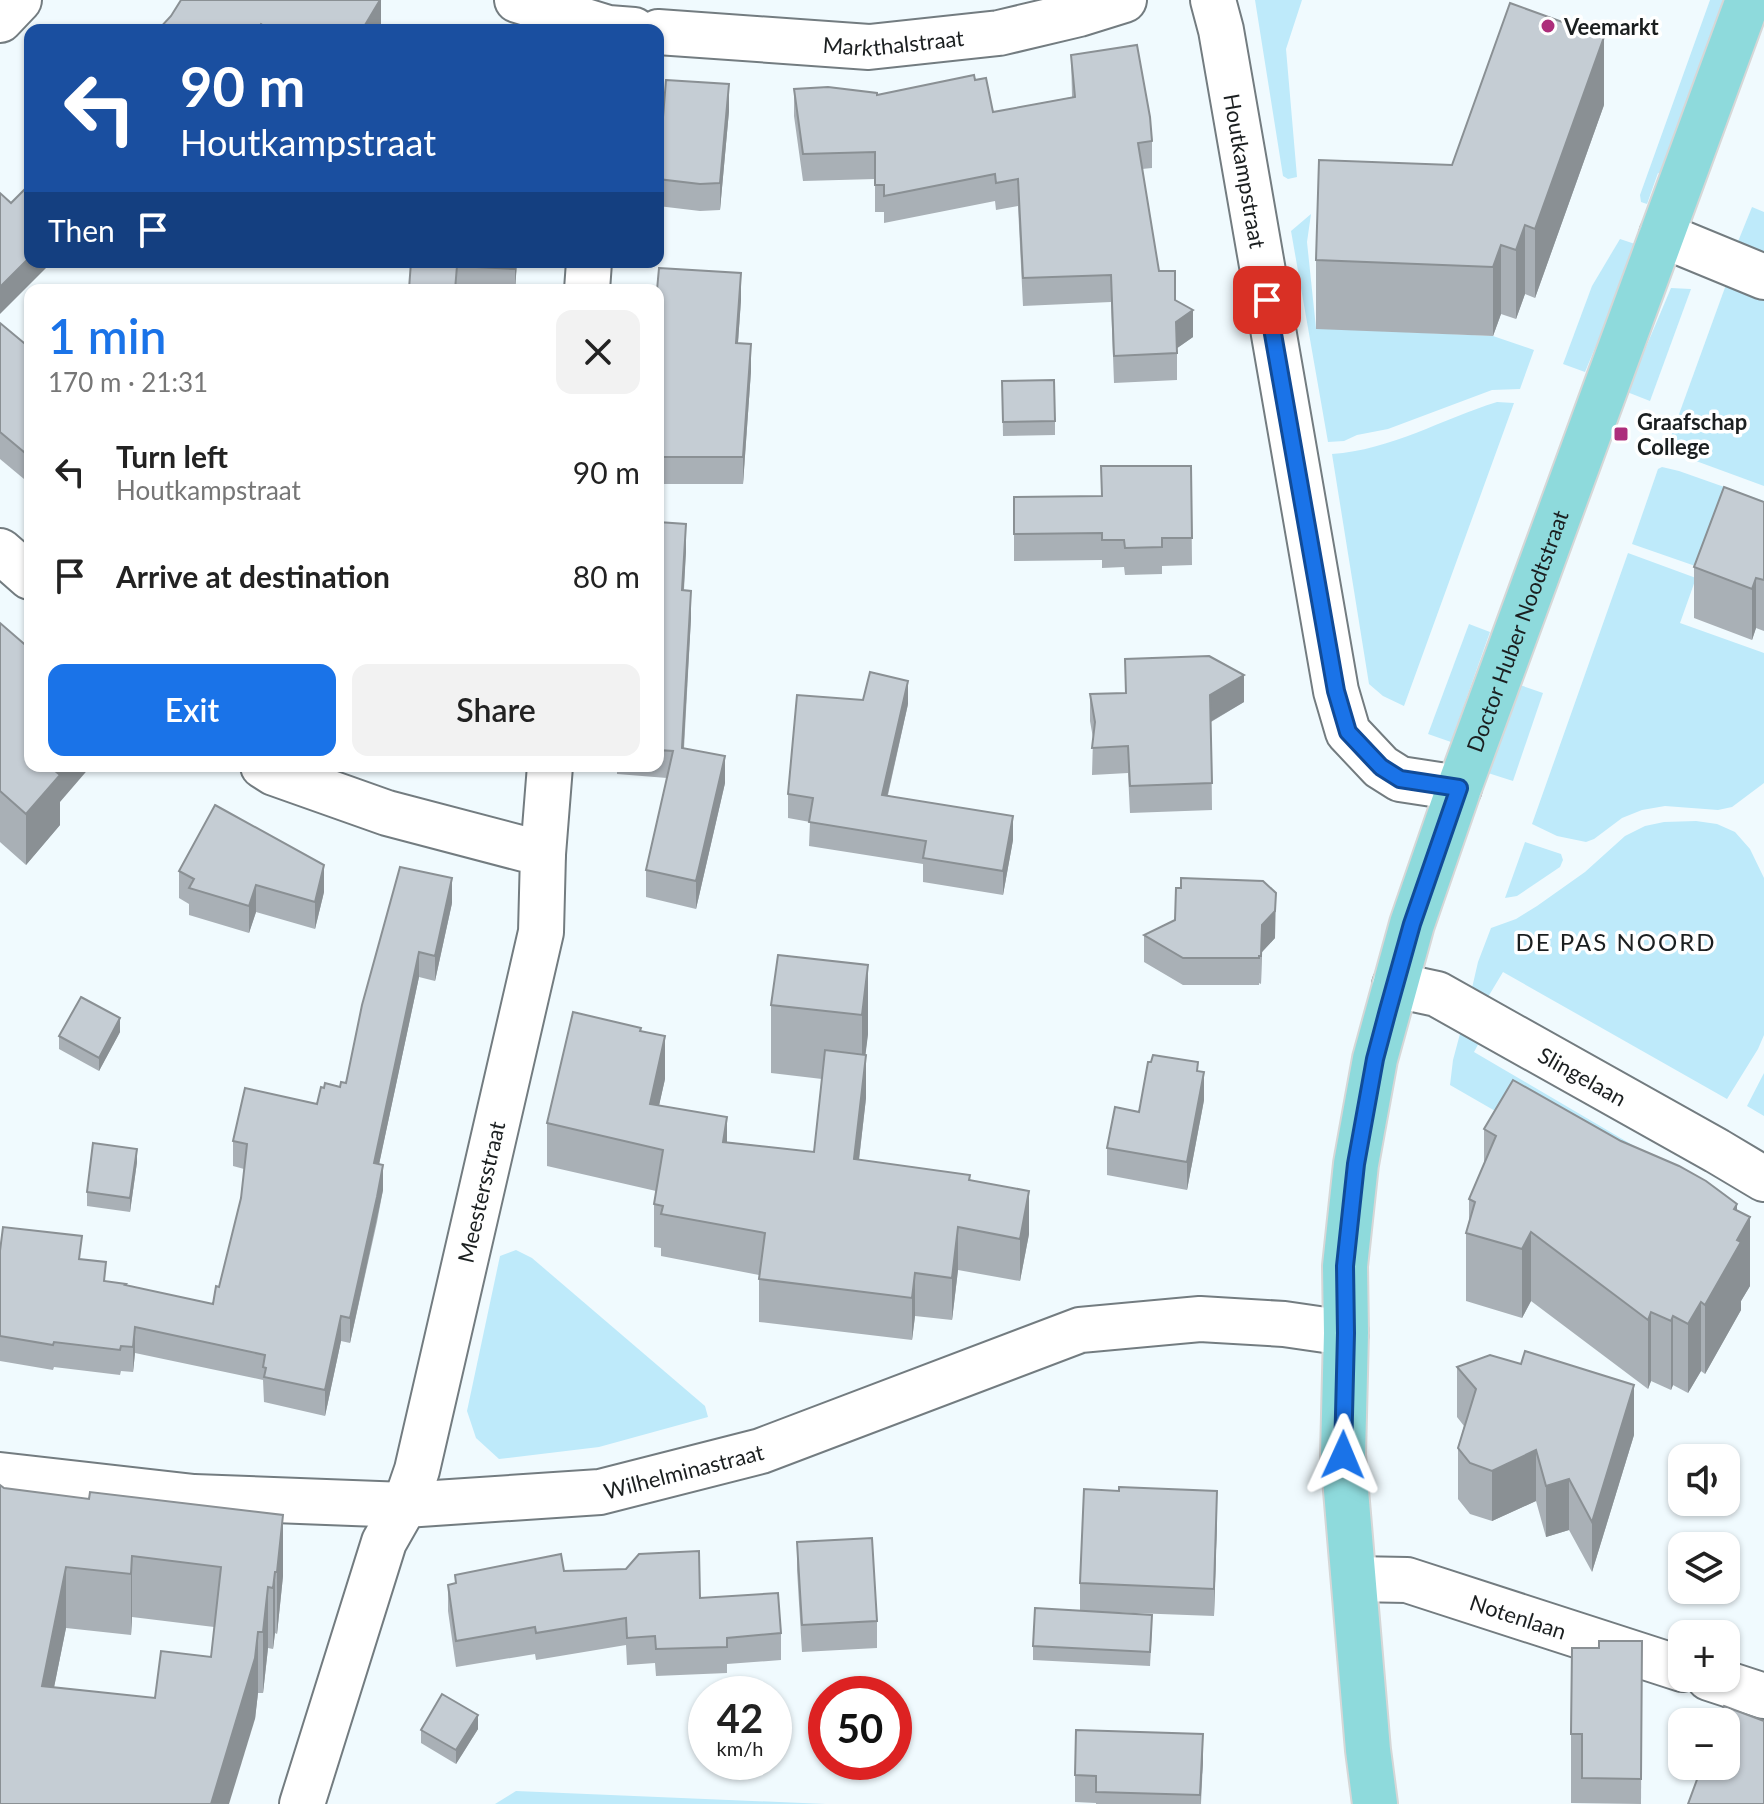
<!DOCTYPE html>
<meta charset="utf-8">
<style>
body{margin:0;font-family:Lato,sans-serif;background:#f2f2f2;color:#222;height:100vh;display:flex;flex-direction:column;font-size:30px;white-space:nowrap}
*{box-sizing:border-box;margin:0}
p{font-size:26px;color:#767676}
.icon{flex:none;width:44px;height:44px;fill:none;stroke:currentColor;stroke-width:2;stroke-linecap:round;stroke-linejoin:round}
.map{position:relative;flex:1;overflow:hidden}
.sheet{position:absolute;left:24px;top:284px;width:640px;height:488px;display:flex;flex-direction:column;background:#fff;border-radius:16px;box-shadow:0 2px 6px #0004}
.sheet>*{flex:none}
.top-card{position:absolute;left:24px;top:24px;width:640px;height:244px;border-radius:16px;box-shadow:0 2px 6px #0004;background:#1a4fa0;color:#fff;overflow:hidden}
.fabs{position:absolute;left:1668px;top:1444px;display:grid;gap:16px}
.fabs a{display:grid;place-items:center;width:72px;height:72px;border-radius:16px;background:#fff;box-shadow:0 2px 6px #0004;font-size:40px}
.speed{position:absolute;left:688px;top:1676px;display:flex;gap:16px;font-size:40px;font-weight:700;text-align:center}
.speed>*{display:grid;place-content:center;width:104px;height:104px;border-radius:50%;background:#fff;box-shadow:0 2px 6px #0004;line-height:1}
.speed small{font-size:20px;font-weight:400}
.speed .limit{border:12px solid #d22;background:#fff;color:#111}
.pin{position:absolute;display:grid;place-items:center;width:68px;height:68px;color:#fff;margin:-34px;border-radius:16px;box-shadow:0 4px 12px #0006}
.me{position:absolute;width:88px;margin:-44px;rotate:1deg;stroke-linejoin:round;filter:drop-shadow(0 0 6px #0008)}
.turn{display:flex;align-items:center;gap:28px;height:168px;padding:0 24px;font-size:36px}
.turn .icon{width:104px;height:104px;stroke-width:2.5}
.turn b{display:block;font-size:56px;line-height:68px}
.then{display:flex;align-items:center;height:76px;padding:0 24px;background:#0003;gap:16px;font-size:30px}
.round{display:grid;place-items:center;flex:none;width:84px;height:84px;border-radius:16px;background:#f2f2f2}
.head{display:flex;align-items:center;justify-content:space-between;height:136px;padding:0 24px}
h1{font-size:48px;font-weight:600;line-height:60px;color:#1a73e8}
.cta{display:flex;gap:16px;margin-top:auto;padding:16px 24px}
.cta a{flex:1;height:92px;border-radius:16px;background:#1a73e8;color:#fff;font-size:32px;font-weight:600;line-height:92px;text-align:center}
.cta a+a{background:#f2f2f2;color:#222}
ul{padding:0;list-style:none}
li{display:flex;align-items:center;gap:24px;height:104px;padding:0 24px}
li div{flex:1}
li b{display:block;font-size:30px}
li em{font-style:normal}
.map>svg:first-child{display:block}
</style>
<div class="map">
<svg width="1764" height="1804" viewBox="0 0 1764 1804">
<rect width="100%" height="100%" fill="#f0fafe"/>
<g fill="#beeafa">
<polygon points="1255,0 1302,0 1286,49 1297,177 1288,179 1283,176"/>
<polygon points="1710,0 1729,0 1667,176 1658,173 1647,204 1641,202 1640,195"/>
<polygon points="1752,207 1764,212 1764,255 1737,244"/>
<polygon points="1311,214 1307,242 1316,328 1493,336 1534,350 1520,389 1492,390 1388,429 1357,435 1344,441 1328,442 1291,231"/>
<polygon points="1620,239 1638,245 1585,372 1563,364 1592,286"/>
<polygon points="1727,282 1764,296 1764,486 1666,450"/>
<polygon points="1671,288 1691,289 1650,401 1627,392"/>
<path d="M1497 402 1514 403 1404 706 1383 696 1369 684 1332 454C1391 450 1442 419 1497 402Z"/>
<polygon points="1662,467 1679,471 1764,501 1764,544 1701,568 1632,544 1658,469"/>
<polygon points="1628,553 1696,578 1680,623 1764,653 1764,783 1732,807 1718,810 1665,806 1642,810 1622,818 1594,839 1586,842 1557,836 1532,824"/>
<polygon points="1469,624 1490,632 1451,742 1428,734"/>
<polygon points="1520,685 1543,693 1513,781 1488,773"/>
<polygon points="1696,821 1717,824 1735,832 1750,849 1764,878 1764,1035 1758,1049 1727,1099 1503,972 1488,997 1472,988 1478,962 1491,928 1516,919 1537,906 1585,872 1625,836 1645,826 1664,822"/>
<polygon points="1525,842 1561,854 1563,860 1560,867 1517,896 1505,898"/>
<polygon points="1461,1030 1482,1037 1474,1052 1641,1150 1622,1184 1450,1085 1453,1060"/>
<polygon points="1764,1073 1764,1116 1747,1106"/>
<polygon points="516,1250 532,1258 705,1406 708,1417 599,1447 499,1459 476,1438 467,1411 500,1256"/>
<polygon points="516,1791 826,1804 495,1804"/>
</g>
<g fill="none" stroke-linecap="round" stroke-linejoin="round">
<defs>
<g id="minor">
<polyline points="517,0 608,28 634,30"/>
<path id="s1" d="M1213 0 1221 30 1336 691 1348 732 1381 767 1400 779 1459 788"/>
<polyline points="0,20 19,0"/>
<path id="s2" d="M658 32 869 47 999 33 1079 14 1124 0"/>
<polyline points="1662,235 1764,277"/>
<polyline points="587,290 589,262"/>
<polyline points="0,551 30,577"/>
<polyline points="263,766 274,773 387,813 543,854 541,932 417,1470 405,1505 384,1542 302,1804"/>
<polyline points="543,854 550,766"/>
<path id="s3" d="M1395 985 1437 994 1717 1151 1764 1179"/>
<path id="s4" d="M0 1475 194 1497 405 1505 600 1492 761 1451 1080 1330 1200 1319 1284 1324 1346 1333"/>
<path id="s5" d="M1354 1579 1407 1580 1682 1669"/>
<polyline points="1709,1678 1764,1696"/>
</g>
<g id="major">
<path id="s6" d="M1375 1804 1368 1750 1343 1455 1346 1333 1345 1266 1356 1164 1375 1059 1412 924 1459 788 1748 0"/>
</g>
</defs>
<use href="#minor" stroke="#737c80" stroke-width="48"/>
<use href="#major" stroke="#d6d7d7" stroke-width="48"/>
<use href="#minor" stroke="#fff" stroke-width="44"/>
<use href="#major" stroke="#8edadc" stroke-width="44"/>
</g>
<g fill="#a9b0b6" fill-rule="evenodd">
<polygon points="381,0 381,25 378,30 158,30"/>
<polygon points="1071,55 1152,141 1152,168 1142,169 1159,271 1175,300 1193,337 1177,348 1177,380 1114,383 1111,302 1023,306 1018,206 996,210 995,201 884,223 884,212 875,212 875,179 803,181 794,116 794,89 877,95 975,80 993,112 1072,97"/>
<polygon points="1604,105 1535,298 1525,294 1516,319 1501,314 1493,336 1316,329 1316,260 1452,165"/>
<polygon points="729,111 720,210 700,211 658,206 658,177"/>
<polygon points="411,262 517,262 515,290 409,290"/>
<polygon points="658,290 741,300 738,343 751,371 743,484 658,484"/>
<polygon points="0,323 30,348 30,484 0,459"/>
<polygon points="1002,381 1055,421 1055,435 1003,436"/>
<polygon points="1191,466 1192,565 1162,566 1162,574 1125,575 1124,567 1102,568 1102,560 1014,561 1014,497 1101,496"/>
<polygon points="1764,502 1764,631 1756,628 1752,640 1694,618 1694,567"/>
<polygon points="658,522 686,551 684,590 691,618 684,749 725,783 696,909 646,897 646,870 667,778 617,774 617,766 658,766"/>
<polygon points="0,623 60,802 60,825 26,865 0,842"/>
<polygon points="1125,659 1244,702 1211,722 1212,810 1130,813 1128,773 1092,775 1093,738 1090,721 1090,694 1126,693"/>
<polygon points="908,704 888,795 1013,840 1003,895 923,882 923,864 809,846 810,822 788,818 788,794"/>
<polygon points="179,871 324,892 315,929 256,912 249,933 189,915 189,904 179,898"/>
<polygon points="452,903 435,981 419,977 379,1164 383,1190 377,1222 350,1343 341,1341 325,1416 264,1402 263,1380 135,1353 133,1372 121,1371 120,1375 54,1367 53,1370 0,1361 0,1251 82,1259 106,1281 213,1304 219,1287 241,1198 244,1169 233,1166 233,1141 317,1104 346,1083 362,1005"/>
<polygon points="1144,935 1275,938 1262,952 1261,984 1259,983 1259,985 1183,985 1144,962"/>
<polygon points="868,965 868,1034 865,1055 866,1098 859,1160 970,1180 1029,1234 1020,1281 958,1270 952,1320 915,1316 912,1340 759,1322 759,1275 661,1256 661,1248 654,1247 654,1204 656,1191 547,1166 547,1123 641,1031 665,1079 659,1105 727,1142 814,1152 822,1079 771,1073 771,1005"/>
<polygon points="120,1032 99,1071 59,1049 59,1036"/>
<polygon points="1198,1071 1204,1100 1187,1190 1107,1175 1107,1148 1139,1112"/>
<polygon points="1484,1129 1621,1141 1737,1210 1750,1286 1741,1301 1741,1310 1705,1374 1701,1371 1688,1393 1673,1385 1671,1390 1651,1381 1648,1389 1531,1301 1522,1318 1466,1301 1466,1233 1469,1221 1469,1199 1484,1163"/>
<polygon points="137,1162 130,1212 87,1206 87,1192"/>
<polygon points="1457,1367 1634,1435 1592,1572 1569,1530 1546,1537 1536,1501 1492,1521 1470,1514 1458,1499 1458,1448 1464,1426 1457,1417"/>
<path d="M4 1488 89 1499 283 1515V1576L277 1634 275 1633 273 1649 268 1648 263 1693H258L255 1719 0 1804ZM132 1617 214 1627 211 1657 155 1698 54 1687 66 1628 131 1635Z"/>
<polygon points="1217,1518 1214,1616 1080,1611 1080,1583"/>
<polygon points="797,1542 877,1621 877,1648 802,1652 797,1570"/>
<polygon points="564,1571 700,1598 781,1633 781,1660 727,1664 727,1673 656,1676 655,1663 627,1665 626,1645 536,1660 535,1654 456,1667 448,1611 448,1585 455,1583 455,1575"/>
<polygon points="1152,1629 1150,1666 1033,1660 1033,1646"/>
<polygon points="1642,1641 1641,1804 1571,1803 1571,1734 1599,1648"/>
<polygon points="478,1729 456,1764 421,1743 421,1730"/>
<polygon points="1203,1761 1201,1804 1096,1804 1096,1803 1075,1802 1075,1775"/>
</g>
<g fill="#8a9094">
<polygon points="380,0 381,0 381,25 378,30 362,30"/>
<polygon points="1604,37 1604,105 1535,298 1535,229"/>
<polygon points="729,84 729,111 720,210 720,183"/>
<polygon points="1525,225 1525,294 1516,319 1516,250"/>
<polygon points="1501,245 1501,314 1493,336 1493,267"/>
<polygon points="30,257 30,262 52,262 0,314 0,287"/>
<polygon points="515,262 517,262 515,290"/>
<polygon points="741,273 741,300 736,370 736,343"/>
<polygon points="1193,310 1193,337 1176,349 1176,322"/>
<polygon points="751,344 751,371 743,484 743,457"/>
<polygon points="686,524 686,551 682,617 682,590"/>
<polygon points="1756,578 1756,628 1752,640 1752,589"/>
<polygon points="691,591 691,618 682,775 682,748"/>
<polygon points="1244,675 1244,702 1210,722 1210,695"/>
<polygon points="908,681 908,704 882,819 882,795"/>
<polygon points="725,756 725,783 696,909 696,881"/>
<polygon points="48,766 91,766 60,802 60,825 26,865 26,814"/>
<polygon points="1013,816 1013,840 1003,895 1003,871"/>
<polygon points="324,865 324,892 315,929 315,902"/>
<polygon points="452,878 452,903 435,981 435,956"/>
<polygon points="256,885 256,912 249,933 249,906"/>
<polygon points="1276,893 1275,938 1262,952 1261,984 1262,925"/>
<polygon points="419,952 419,977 374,1188 374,1163"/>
<polygon points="868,965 868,1034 862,1084 862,1015"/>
<polygon points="120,1018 120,1032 99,1071 99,1058"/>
<polygon points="665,1036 665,1079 650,1146 650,1104"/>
<polygon points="866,1055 866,1098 854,1202 854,1159"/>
<polygon points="1204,1072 1204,1100 1187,1190 1187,1162"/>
<polygon points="727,1117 727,1160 723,1142"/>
<polygon points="137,1149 137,1162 130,1212 130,1198"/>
<polygon points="383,1165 383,1190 350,1343 350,1318"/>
<polygon points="1029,1191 1029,1234 1020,1281 1020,1239"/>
<polygon points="1737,1204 1737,1239 1750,1217 1750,1286 1741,1301 1741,1310 1705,1374 1705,1305 1734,1209"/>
<polygon points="958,1227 958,1270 952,1320 952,1278"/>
<polygon points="1531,1232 1531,1301 1522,1318 1522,1249"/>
<polygon points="915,1273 915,1316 912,1340 912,1298"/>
<polygon points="1701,1302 1701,1371 1688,1393 1688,1324"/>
<polygon points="1651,1312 1651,1381 1648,1389 1648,1320"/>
<polygon points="341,1316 341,1341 325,1416 325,1390"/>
<polygon points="1673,1316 1673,1385 1671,1390 1671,1321"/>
<polygon points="135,1327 135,1353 133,1372 133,1347"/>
<polygon points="1634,1385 1634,1435 1592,1572 1592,1522"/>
<polygon points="1536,1450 1536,1501 1492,1521 1492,1471"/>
<polygon points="1569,1479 1569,1530 1546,1537 1546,1486"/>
<polygon points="1217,1491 1217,1518 1214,1616 1214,1589"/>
<polygon points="283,1515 283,1576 277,1634 277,1572"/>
<polygon points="132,1556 132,1617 131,1635 131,1574"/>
<polygon points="66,1567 66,1628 42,1747 42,1686"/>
<polygon points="275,1572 275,1633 273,1649 273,1588"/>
<polygon points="268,1587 268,1648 263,1693 263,1632"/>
<polygon points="258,1632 258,1693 255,1719 229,1804 211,1804"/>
<polygon points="478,1715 478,1729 456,1764 456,1750"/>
<polygon points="1203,1734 1203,1761 1200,1804 1200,1795"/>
</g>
<g fill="#c5cdd4" stroke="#8a9094" stroke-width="2" fill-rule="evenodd">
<polygon points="181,0 380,0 362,30 271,30 261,24 257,30 158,30 171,16"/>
<polygon points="1510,3 1604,37 1535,229 1525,225 1516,250 1501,245 1493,267 1316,260 1319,160 1452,165"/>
<polygon points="1137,45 1150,117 1152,141 1138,143 1159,271 1175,271 1175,300 1193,310 1176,322 1177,353 1114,356 1111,275 1023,278 1018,179 996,183 995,174 884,196 884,185 875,185 875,152 803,154 794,89 828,87 877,93 877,95 974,75 975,80 986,78 993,112 1075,97 1071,55"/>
<polygon points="666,80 729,84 720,183 700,184 658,179"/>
<polygon points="30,184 30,257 0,287 0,193 11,203"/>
<polygon points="411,262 515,262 515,269 457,266 455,290 411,290 409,289"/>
<polygon points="659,268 741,273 736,343 751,344 743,457 658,457 657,290"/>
<polygon points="0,323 30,348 30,457 0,432"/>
<polygon points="1054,380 1055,421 1003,422 1002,381"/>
<polygon points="1101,466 1191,466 1192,538 1162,538 1162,547 1125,548 1124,540 1102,540 1102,533 1014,534 1014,497 1102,496"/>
<polygon points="1724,487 1764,502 1764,580 1756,578 1752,589 1694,567"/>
<polygon points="658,522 686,524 682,590 691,591 682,748 725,756 696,881 646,870 673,751 658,750"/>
<polygon points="0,623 30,649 30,766 49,766 60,775 26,814 0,791"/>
<polygon points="1209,656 1244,675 1210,695 1212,783 1130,786 1128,746 1092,748 1095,722 1090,694 1126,693 1125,659"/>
<polygon points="870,672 908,681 882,795 1013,816 1003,871 923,858 926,841 809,822 813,798 788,794 797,695 863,700"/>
<polygon points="215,805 324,865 315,902 256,885 249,906 189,888 194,879 179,871"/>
<polygon points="400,867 452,878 435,956 419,952 374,1163 383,1165 377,1197 350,1318 341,1316 325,1390 264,1377 266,1368 263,1367 265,1355 135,1327 133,1347 121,1346 120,1350 54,1342 53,1345 0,1336 0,1251 3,1227 82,1236 79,1259 106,1262 104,1281 126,1284 125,1285 213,1304 216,1286 219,1287 241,1198 247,1144 233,1141 245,1088 317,1104 321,1087 324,1088 325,1083 340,1087 341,1082 346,1083 362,1005"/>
<polygon points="1181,878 1263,881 1276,893 1275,911 1262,925 1261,956 1259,956 1259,958 1183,958 1144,935 1175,920 1176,888 1181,888"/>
<polygon points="778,955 868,965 862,1015 771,1005"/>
<polygon points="81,997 120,1018 99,1058 59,1036"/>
<polygon points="573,1012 641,1028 640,1031 665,1036 650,1104 727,1117 723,1142 814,1152 825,1050 866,1055 854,1159 970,1175 969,1180 1029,1191 1020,1239 958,1227 952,1278 915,1273 912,1298 759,1279 765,1233 661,1214 663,1206 654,1204 663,1150 547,1123"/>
<polygon points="1153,1055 1198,1062 1197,1071 1204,1072 1187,1162 1107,1148 1115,1107 1139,1112 1148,1062 1151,1062"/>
<polygon points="1513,1080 1621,1141 1679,1166 1706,1181 1737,1204 1734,1209 1750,1217 1737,1240 1741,1242 1705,1305 1701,1302 1688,1324 1673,1316 1671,1321 1651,1312 1648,1320 1531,1232 1522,1249 1466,1233 1475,1202 1469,1199 1496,1136 1484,1129"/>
<polygon points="93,1143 137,1149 130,1198 87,1192"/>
<polygon points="1525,1351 1634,1385 1592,1522 1569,1479 1546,1486 1536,1450 1492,1471 1470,1463 1458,1448 1476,1389 1457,1367 1490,1355 1521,1364"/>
<path d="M0 1485 4 1488 89 1499 90 1492 283 1515 277 1572H275L273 1588 268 1587 263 1632H258L255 1658 211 1804H0ZM132 1556 221 1567 211 1657 161 1651 155 1698 42 1686 66 1567 131 1574Z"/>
<polygon points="1119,1487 1217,1491 1214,1589 1080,1583 1084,1489 1119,1491"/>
<polygon points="872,1538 877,1621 802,1625 797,1542"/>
<polygon points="699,1551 700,1598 778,1593 781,1633 727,1638 727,1647 656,1649 655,1636 627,1638 626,1618 536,1633 535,1627 456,1641 448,1585 456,1583 455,1575 561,1554 564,1571 626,1569 639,1554"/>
<polygon points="1035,1608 1152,1615 1150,1652 1033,1646"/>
<polygon points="1599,1641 1642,1641 1641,1779 1582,1778 1582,1734 1571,1734 1572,1648 1599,1648"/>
<polygon points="442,1694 478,1715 456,1750 421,1730"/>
<polygon points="1724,1706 1764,1721 1764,1804 1688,1804 1702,1766 1726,1766 1726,1722 1718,1722"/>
<polygon points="1076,1730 1203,1734 1200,1795 1096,1792 1096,1776 1075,1775"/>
</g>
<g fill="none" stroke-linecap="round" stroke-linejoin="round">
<defs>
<polyline id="route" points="1267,300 1336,691 1348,732 1381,767 1400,779 1459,788 1412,924 1388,1010 1375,1059 1356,1164 1345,1266 1346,1333 1343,1455"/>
</defs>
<use href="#route" stroke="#114b97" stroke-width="20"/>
<use href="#route" stroke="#1a73e8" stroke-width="14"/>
</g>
<g fill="#ad2e7b" stroke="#fff" stroke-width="3">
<circle cx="1548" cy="26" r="8"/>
<rect x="1613" y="426" width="16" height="16" rx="4"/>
</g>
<g text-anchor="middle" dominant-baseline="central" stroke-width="7" stroke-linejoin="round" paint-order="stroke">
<g font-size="22" font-weight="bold" fill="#1b1f20" stroke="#fff" text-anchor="start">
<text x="1564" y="26">Veemarkt</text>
<text x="1637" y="421">Graafschap<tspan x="1637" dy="25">College</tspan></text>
</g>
<g font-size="22" fill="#1b1f20" stroke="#fff">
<text stroke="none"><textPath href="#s2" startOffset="236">Markthalstraat</textPath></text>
<text stroke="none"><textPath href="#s1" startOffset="174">Houtkampstraat</textPath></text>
<text stroke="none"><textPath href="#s6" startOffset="1200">Doctor Huber Noodtstraat</textPath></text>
<text stroke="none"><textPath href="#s3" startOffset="210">Slingelaan</textPath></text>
<text transform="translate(481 1192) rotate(-77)">Meestersstraat</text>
<text stroke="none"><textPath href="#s4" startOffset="688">Wilhelminastraat</textPath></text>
<text stroke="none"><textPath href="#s5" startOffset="170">Notenlaan</textPath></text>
</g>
<g font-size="24" letter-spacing="2" fill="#1b1f20" stroke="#fff">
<text x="1616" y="941">DE PAS NOORD</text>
</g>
</g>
</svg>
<div class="fabs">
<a><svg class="icon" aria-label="sound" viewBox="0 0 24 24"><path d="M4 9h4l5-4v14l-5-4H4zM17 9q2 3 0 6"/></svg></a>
<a><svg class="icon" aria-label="layers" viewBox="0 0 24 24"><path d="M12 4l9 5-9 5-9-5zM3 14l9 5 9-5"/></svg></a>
<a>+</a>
<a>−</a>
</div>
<div class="speed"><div>42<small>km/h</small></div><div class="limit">50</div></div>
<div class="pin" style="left:1267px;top:300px;background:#d93025"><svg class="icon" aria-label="arrive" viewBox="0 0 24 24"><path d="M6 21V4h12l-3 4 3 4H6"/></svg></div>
<svg class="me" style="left:1343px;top:1455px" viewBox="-20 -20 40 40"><path d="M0-17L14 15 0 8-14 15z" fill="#1a73e8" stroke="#fff" stroke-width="4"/></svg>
<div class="top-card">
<div class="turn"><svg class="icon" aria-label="left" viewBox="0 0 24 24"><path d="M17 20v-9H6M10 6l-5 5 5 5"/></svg><div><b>90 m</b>Houtkampstraat</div></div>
<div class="then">Then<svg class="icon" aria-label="arrive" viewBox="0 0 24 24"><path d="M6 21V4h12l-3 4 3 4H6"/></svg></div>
</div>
<section class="sheet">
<div class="head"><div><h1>1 min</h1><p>170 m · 21:31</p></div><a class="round"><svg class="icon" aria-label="close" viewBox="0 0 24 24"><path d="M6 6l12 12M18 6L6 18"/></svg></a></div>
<ul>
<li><svg class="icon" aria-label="left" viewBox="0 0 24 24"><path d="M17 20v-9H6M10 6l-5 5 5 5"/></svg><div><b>Turn left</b><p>Houtkampstraat</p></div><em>90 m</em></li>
<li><svg class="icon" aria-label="arrive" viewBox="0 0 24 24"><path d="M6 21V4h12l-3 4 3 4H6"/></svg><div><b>Arrive at destination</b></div><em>80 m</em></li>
</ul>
<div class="cta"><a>Exit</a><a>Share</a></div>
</section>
</div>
